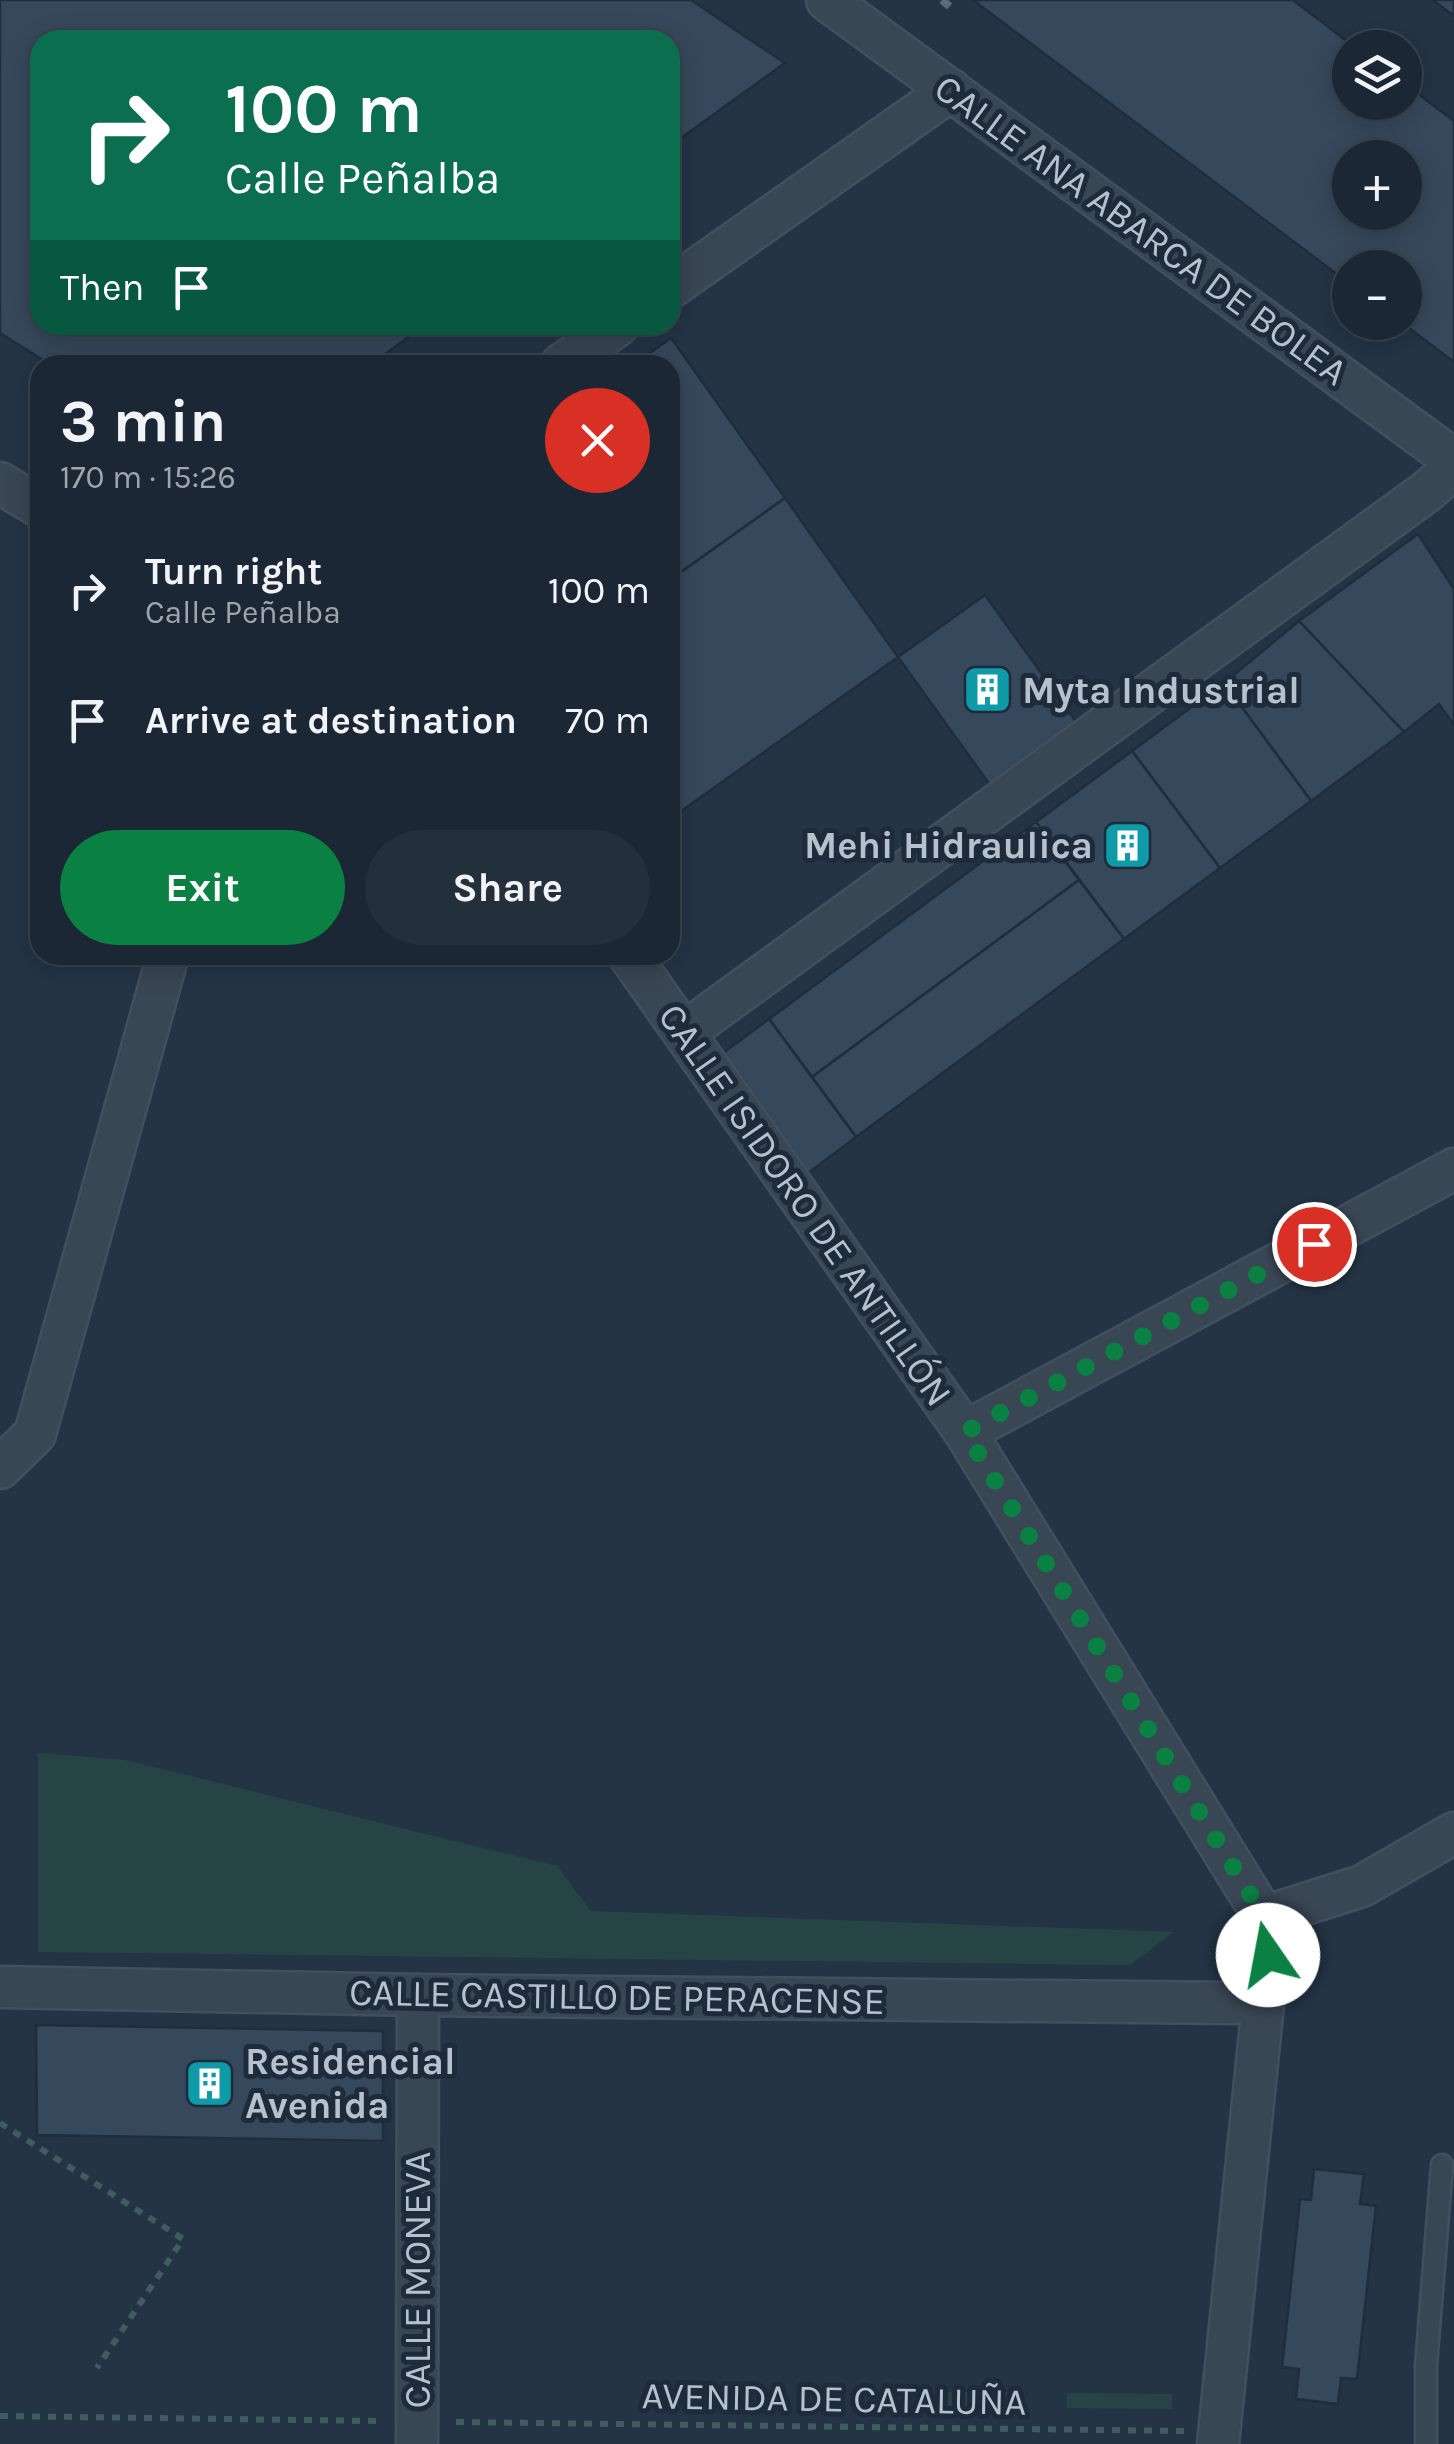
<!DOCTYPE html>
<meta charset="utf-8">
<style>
body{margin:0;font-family:Karla,sans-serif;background:#242f3c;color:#f1f3f6;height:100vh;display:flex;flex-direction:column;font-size:38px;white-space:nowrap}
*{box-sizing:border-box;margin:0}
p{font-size:32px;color:#a0a5ac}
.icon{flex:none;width:55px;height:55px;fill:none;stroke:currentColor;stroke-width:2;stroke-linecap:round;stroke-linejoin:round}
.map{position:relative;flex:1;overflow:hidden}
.panel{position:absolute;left:30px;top:355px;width:650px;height:610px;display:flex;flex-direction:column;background:#1b2734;border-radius:30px;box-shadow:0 5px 25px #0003,0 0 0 2px #39444f}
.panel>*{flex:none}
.guide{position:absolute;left:30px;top:30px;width:650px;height:305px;border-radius:30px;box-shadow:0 5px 25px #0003,0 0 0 2px #39444f;background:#0b6e4f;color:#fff;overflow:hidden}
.tools{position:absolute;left:1332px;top:30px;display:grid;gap:20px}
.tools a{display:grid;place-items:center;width:90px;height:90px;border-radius:50%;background:#1b2734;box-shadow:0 5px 25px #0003,0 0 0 2px #39444f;font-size:50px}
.pin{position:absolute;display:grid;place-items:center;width:85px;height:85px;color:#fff;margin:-42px;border:5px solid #fff;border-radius:50%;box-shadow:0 2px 10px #0007}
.me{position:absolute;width:110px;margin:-55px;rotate:348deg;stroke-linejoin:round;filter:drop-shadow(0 0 8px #0008)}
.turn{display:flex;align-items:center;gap:35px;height:210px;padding:0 30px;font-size:45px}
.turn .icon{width:130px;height:130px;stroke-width:2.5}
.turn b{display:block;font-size:70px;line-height:85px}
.then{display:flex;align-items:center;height:95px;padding:0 30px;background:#0003;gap:20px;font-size:38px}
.round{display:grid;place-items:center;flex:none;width:105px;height:105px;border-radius:52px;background:#242f3c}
.overview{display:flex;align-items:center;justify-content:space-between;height:170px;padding:0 30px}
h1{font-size:60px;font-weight:700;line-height:75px}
.cta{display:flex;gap:20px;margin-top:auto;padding:20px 30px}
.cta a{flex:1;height:115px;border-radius:60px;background:#0b8043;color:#fff;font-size:40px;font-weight:700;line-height:115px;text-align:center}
.cta a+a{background:#242f3c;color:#f1f3f6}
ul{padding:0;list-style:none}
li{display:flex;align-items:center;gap:30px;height:130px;padding:0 30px}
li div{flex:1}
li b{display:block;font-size:38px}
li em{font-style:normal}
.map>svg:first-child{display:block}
</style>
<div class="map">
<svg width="1454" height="2444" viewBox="0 0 1454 2444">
<rect width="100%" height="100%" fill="#243445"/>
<g fill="#264446">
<polygon points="38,1753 125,1760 557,1866 591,1911 1174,1932 1130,1965 38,1952"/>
<polygon points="923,2392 1021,2392 1021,2408 922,2406"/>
<polygon points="1067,2393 1172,2394 1172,2409 1067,2408"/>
</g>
<g fill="#36485b" stroke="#1f2d3c" stroke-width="2.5" fill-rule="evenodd">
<polygon points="0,0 691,0 785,63 670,146 670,40 40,40 40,325 425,325 370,365 51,365 0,333"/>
<path d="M973 0H1293L1356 48H1350V102H1405V84L1454 121V362L1401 322H1405V268H1350V284ZM1350 158H1405V212H1350Z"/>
<polygon points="1433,0 1454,0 1454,16"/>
<polygon points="671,338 785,498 670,580 670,365 633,365"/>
<polygon points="785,498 898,657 670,819 670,580"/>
<polygon points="1418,534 1454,589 1454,725 1439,704 1404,732 1299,621"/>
<polygon points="985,595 1077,723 990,785 898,657"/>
<polygon points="1299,621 1404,732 1311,801 1224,683"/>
<polygon points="1224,683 1311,801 1220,868 1132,751"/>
<polygon points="1132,751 1220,868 1124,939 1036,822"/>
<polygon points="1036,822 1079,880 812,1077 769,1019"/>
<polygon points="1079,880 1124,939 856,1137 812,1077"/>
<polygon points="769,1019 856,1137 807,1174 719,1056"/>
<polygon points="36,2025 383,2031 383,2141 37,2135"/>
<polygon points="1314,2169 1364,2174 1360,2204 1376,2206 1357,2379 1341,2378 1338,2404 1296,2399 1299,2369 1282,2367 1300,2199 1311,2200"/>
</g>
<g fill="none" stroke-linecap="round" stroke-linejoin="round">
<defs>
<polyline id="lane" points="1426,2444 1426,2366 1442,2165"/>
<g id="street">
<polyline points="827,0 1454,460"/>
<polyline points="670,288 951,90"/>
<polyline points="561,365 618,325"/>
<polyline points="0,483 40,507"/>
<polyline points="629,955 965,1432 1264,1917 1268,1955 1218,2444"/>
<polyline points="685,1032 1426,492 1454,468"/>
<polyline points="965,1432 1454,1169"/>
<polyline points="0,1468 35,1434 168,955"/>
<polyline points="1264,1917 1362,1886 1454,1833"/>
<polyline points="0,1987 418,1995 1234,2003 1265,1985"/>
<polyline points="417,2444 418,1995"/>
</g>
</defs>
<use href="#lane" stroke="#424f5e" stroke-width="25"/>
<use href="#street" stroke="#424f5e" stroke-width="45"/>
<g stroke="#405d5d" stroke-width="6" stroke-dasharray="8 8" stroke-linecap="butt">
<polyline points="0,2123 183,2239 97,2368"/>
<polyline points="0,2416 379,2421"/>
<polyline points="456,2422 1184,2431"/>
</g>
<use href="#lane" stroke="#394654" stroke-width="20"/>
<use href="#street" stroke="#394654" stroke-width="40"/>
<polyline stroke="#5a6a7b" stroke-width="8" stroke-dasharray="10 10" stroke-linecap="butt" points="942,0 955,11"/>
</g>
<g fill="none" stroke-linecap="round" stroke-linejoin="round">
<polyline stroke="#0b8043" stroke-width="18" stroke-dasharray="0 32.4" points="1268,1955 1264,1917 965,1432 1314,1244"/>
</g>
<defs>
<symbol id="building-square" viewBox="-11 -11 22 22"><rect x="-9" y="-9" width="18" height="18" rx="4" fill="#0f9aa8" stroke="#1d2b3a"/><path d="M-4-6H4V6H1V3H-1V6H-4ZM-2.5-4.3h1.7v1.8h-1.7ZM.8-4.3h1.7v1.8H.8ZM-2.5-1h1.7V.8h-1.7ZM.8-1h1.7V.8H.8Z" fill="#fff"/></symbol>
</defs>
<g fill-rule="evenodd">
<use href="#building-square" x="960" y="662" width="55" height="55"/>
<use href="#building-square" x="1100" y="818" width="55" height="55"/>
<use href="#building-square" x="182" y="2056" width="55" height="55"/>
</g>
<g text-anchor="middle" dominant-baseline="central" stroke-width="10" stroke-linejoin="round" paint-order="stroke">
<g font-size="38" fill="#b6c1ce" stroke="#1d2b3a">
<text transform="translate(1141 230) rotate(36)">CALLE ANA ABARCA DE BOLEA</text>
<text transform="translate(805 1205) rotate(55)">CALLE ISIDORO DE ANTILLÓN</text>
<text transform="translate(617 1997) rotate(1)">CALLE CASTILLO DE PERACENSE</text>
<text transform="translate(417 2280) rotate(-90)">CALLE MONEVA</text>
<text transform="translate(834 2399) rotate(1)">AVENIDA DE CATALUÑA</text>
</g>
<g font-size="38" font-weight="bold" fill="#b6c1ce" stroke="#1d2b3a" text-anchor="start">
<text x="1022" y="690">Myta Industrial</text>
<text x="1093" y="845" text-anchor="end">Mehi Hidraulica</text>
<text x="245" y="2061">Residencial<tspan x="245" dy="44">Avenida</tspan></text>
</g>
</g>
</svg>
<div class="tools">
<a><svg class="icon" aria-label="layers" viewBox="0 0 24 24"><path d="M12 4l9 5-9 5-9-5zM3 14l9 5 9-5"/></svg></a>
<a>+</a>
<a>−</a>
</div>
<div class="pin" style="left:1314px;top:1244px;background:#d93025"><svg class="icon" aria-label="arrive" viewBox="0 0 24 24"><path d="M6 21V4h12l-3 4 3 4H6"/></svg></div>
<svg class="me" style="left:1268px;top:1955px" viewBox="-20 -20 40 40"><circle r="19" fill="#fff"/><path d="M0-13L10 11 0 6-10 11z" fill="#0b8043"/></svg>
<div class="guide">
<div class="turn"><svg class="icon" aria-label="right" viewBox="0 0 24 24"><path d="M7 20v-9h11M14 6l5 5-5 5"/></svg><div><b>100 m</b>Calle Peñalba</div></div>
<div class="then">Then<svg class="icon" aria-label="arrive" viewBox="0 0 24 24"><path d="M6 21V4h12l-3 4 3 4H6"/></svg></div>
</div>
<section class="panel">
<div class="overview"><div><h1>3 min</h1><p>170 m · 15:26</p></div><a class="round" style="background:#d93025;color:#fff"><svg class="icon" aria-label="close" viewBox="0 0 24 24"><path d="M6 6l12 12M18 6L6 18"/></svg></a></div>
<ul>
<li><svg class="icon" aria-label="right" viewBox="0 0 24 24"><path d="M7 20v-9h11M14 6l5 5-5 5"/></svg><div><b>Turn right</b><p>Calle Peñalba</p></div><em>100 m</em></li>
<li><svg class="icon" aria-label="arrive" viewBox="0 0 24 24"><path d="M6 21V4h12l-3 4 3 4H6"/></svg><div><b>Arrive at destination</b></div><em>70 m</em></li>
</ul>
<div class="cta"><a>Exit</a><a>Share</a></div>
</section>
</div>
